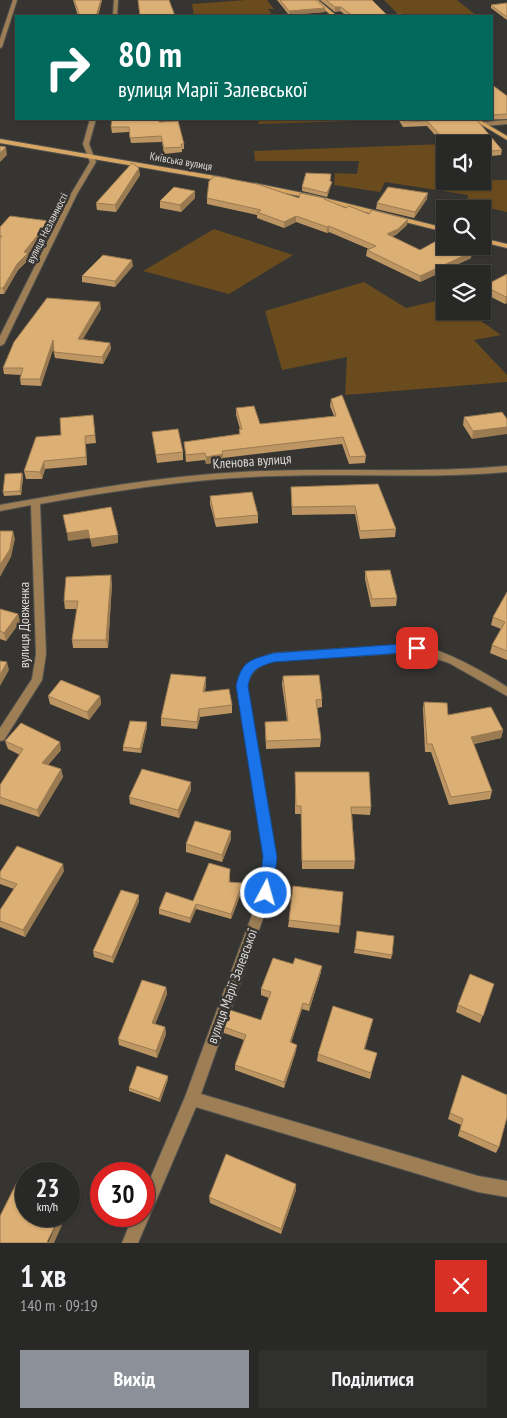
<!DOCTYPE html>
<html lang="uk">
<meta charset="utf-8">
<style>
body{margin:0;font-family:"PT Sans Narrow",sans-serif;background:#30302e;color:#f1f3f6;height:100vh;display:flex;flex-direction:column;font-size:19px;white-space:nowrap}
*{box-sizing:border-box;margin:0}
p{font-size:16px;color:#a5a6a7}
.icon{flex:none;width:28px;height:28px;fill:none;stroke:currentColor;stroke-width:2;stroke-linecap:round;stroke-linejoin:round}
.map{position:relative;height:1243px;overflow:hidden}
.sheet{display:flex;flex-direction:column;background:#282826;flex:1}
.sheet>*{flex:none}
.banner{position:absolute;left:15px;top:15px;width:478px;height:105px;border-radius:0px;box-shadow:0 1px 4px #0004,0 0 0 1px #444443;background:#00695c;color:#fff;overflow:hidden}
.tools{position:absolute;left:436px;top:135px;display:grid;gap:10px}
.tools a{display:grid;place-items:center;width:55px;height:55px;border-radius:0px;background:#282826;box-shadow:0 1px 4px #0004,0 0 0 1px #444443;font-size:25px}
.speed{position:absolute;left:15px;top:1162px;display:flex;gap:10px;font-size:25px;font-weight:700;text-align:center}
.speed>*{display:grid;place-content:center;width:65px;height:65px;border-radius:50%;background:#282826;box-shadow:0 1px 4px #0004,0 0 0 1px #444443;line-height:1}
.speed small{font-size:12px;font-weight:400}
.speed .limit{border:8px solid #d22;background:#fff;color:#111}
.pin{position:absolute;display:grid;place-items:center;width:42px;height:42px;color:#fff;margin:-21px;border-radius:10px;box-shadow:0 2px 8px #0006}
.me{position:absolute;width:55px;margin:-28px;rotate:6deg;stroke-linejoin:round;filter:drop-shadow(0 0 4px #0008)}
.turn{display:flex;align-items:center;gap:18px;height:105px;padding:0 20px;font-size:22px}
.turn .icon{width:65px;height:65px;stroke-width:2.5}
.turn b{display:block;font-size:35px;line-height:42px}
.round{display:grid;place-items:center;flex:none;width:52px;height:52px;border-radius:0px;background:#30302e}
.headline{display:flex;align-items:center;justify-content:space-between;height:85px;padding:0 20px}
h1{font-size:30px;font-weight:700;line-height:38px}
.action{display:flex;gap:10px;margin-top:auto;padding:10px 20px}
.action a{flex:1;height:58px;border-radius:0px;background:#8c9099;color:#fff;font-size:20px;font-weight:700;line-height:58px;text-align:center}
.action a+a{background:#30302e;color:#f1f3f6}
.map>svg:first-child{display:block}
</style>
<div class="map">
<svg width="507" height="1243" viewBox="0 0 507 1243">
<rect width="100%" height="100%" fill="#363532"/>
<g fill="#6a4b1d">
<polygon points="246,0 267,0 274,9 268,9 273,16 194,16 192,4"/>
<polygon points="384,0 457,0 477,16 400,16"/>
<polygon points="259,119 354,119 356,121 258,124"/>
<polygon points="445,144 445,181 507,180 507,212 467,203 468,195 385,182 380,192 334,185 335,173 357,174 359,161 255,161 254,151"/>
<polygon points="214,229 293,255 229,294 143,271"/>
<polygon points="364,282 406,308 445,299 445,311 467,311 501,335 474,340 507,375 507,382 345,395 347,357 282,370 265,311"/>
</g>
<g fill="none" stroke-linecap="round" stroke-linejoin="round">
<defs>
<g id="street">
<polygon points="13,0 17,0 2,47 0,48 0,39"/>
<polygon points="114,0 118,0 117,16 113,16"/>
<polygon points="90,119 96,119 89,144 96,162 77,194 4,344 0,346 0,336 71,194 90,162 83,144"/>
<polygon points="507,120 507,124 484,126 481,124 484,122"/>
<path d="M507 466V472C430 479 353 473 276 476 197 478 118 490 40 504L46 654 42 680 4 740 0 741V728L32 679 36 654 31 505 0 511V505C80 491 160 476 241 472 330 467 418 474 507 466Z"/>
<path d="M417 644C450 653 478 668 507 687V696L449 663 417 652 274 661C259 665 251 670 247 686L276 857 272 893 201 1094 478 1176 507 1181V1197L478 1192 196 1107 138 1243H122L133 1216H144V1193L185 1097 260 893 264 857 237 686C242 663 253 660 274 653Z"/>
</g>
<g id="secondary">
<polygon points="313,0 318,0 337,16 332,16"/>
<polygon points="472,119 478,119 507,136 507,140"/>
<polygon points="0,139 227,178 230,180 227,182 0,143"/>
<polygon points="254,183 313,195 445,228 445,232 313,199 252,186 251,185"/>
<polygon points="482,238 507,244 507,248 482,242"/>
</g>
</defs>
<use href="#street" stroke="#545350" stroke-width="2"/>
<use href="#secondary" stroke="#545350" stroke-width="2"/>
<use href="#street" fill="#9d7e55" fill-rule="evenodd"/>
<use href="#secondary" fill="#d8a663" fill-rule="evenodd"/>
</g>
<g fill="#bd9664">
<polygon points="73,0 102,0 98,16 45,16 78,16"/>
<polygon points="277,0 316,0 325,12 289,15"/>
<polygon points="320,0 372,0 387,15 404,16 347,16 340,11 335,12"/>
<polygon points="507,3 507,20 491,8 491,5"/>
<polygon points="491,84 507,96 507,119 484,120 481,119 491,119"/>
<polygon points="112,119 159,119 159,122 184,144 184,149 182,149 182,152 164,154 162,142 131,143 129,132 112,133 111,127"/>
<polygon points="398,119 476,119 502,150 501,155 482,157 482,144 452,144 451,142 442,143 427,126 403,127"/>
<polygon points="140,175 116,212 97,210 96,203"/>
<polygon points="330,181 332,182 327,197 302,191 302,187"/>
<polygon points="195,198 181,212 160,208 160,201"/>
<polygon points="207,198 324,198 324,200 346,208 407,225 397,234 392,237 420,250 471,258 420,282 366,256 367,250 369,249 329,232 327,233 296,222 284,228 257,218 257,215 207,204"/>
<polygon points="427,199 414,218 376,209 377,203"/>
<polygon points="0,227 50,227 28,254 29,259 18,270 4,294 0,294"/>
<polygon points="133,266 115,287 82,282 82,276"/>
<polygon points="507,274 507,303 505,304 483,293 484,286"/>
<polygon points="101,309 82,339 110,343 111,349 103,364 55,358 53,348 41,386 21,385 20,379 21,375 4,374 3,368"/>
<polygon points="331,399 366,456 365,463 349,464 342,444 223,458 223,461 206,464 205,460 186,462 184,442 239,434 239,429 240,429 236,415 236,408 260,424 334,416 330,406"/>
<polygon points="93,415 96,443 86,444 87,465 45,469 42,479 26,479 24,471 61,435"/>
<polygon points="464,417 507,419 472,439 463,425"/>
<polygon points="152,432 183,452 183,460 157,463"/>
<polygon points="22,473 23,477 21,495 4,496 3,492"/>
<polygon points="378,484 396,529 395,537 360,539 355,514 292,515 291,487"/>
<polygon points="210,496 258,515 258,523 216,527 210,504"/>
<polygon points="365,571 397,598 396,606 371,607 365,579"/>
<polygon points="112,583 108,648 73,648 72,640 77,609 65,609 64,601"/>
<polygon points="507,592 507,660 490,653 492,645 501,629 491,625 493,617"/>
<polygon points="0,609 18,614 20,622 6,641 0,639"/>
<polygon points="283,676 322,699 322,707 317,708 321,739 320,747 266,749 265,722 287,721 282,684"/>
<polygon points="206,685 205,691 232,705 232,713 200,717 197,729 161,726 161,718"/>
<polygon points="48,696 100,696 101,704 89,720 50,704"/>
<polygon points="424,702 448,715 503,730 501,738 474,744 492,791 490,799 449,805 431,752 425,752 423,709"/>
<polygon points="147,722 147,727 141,753 123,751 123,747"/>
<polygon points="5,741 61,750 48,765 61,769 63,777 39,817 0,804 0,785 20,755 8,749"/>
<polygon points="295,772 371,807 370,815 352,814 355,861 354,869 302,869 301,814 295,814"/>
<polygon points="191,790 179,818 130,804 129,797"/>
<polygon points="231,831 231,839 222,862 186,852 186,844"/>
<polygon points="230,869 230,882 243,888 231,919 196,909 190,923 159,914 159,909 193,901"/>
<polygon points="64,871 25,937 0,927 0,910 14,889 0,884 0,872"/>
<polygon points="343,892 339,933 288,927 289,920"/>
<polygon points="139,895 139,901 113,963 94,957 93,951"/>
<polygon points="357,931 392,955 391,959 354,953"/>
<polygon points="293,964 321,972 309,1011 302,1009 291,1043 296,1051 284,1088 235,1070 235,1065 244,1040 224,1033 224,1027 261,1020 269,998 261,995 261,989"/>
<polygon points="494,984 480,1023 456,1012 458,1005"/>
<polygon points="166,987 167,994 155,1024 165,1027 166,1034 157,1058 119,1045 118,1039"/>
<polygon points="373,1019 365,1049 377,1053 370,1079 317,1061 318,1054"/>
<polygon points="462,1075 499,1147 496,1153 458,1136 461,1125 448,1119"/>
<polygon points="168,1079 160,1102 129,1091 129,1088"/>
<polygon points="296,1184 296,1190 281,1234 210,1203 209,1197"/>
</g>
<g fill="#9a7a51">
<polygon points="101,0 102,0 98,16 96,16"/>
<polygon points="335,7 341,7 340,11 335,12"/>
<polygon points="325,8 325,12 289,15 289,11"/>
<polygon points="451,137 451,142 442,143 443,138"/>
<polygon points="6,147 7,155 0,162 0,153"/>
<polygon points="139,168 140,175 116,212 115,205"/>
<polygon points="332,182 327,197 327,193"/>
<polygon points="195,191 195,198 181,212 180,205"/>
<polygon points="428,193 427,199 414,218 415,212"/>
<polygon points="296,216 296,222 284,228 284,222"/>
<polygon points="408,219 407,225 397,234 386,240 387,234"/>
<polygon points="49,221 50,227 28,254 29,259 18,270 4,294 3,288 24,252"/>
<polygon points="329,226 329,232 327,233 327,227"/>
<polygon points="472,252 471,258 420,282 420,276"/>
<polygon points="132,260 133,266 115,287 115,281"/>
<polygon points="507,296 507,303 505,304 506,297"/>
<polygon points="100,302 101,309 79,346 78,339"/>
<polygon points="53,340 54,347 41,386 40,379"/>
<polygon points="110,343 111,349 103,364 102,357"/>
<polygon points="507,427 507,434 472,439 473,431"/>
<polygon points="223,454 223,461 206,464 206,457"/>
<polygon points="44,461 45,469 42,479 40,472"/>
<polygon points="22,473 23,477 21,495 20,491"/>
<polygon points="88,530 90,538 68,541 67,533"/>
<polygon points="13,531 15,539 11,557 0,577 0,565"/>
<polygon points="118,535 118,543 92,547 90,539"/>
<polygon points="111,575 112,583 108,648 106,640"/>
<polygon points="18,614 20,622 6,641 4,633"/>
<polygon points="7,662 9,670 0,686 0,675"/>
<polygon points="206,677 206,685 203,700 203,692"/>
<polygon points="100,696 101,704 89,720 87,712"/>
<polygon points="199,709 200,717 197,729 197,722"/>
<polygon points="147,722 147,727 141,753 140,749"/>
<polygon points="503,730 501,738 470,744 471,737"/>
<polygon points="60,742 61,750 43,771 42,763"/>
<polygon points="61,769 63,777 39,817 37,810"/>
<polygon points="191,782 191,790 179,818 178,810"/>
<polygon points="231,831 231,839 222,862 222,855"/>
<polygon points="63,864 64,871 25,937 23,930"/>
<polygon points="243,883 243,888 231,919 231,914"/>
<polygon points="139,895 139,901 113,963 112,957"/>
<polygon points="196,904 196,909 190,923 190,918"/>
<polygon points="322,966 321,972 309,1011 309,1005"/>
<polygon points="166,987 167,994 153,1030 152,1023"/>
<polygon points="303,1003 302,1009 289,1048 290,1042"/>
<polygon points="165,1027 166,1034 157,1058 156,1051"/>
<polygon points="297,1045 296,1051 284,1088 284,1082"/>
<polygon points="168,1076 168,1079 160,1102 159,1099"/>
<polygon points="296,1184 296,1190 281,1234 281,1229"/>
<polygon points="60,1216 66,1216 54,1243 48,1243"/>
</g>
<g fill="#dcaf74" stroke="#9a7a51">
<polygon points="74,0 101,0 96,16 45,16 80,16"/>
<polygon points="138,0 169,0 175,16 140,16"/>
<polygon points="280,0 316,0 325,8 289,11"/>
<polygon points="326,0 372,0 387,15 401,14 404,16 353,16 341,7 335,7"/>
<polygon points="507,3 507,17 491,5"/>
<polygon points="491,84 507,96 507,114 491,115"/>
<polygon points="112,119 159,119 159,122 178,121 184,144 181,144 182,147 164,148 161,136 130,138 129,127 111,127"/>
<polygon points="401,119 476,119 502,150 482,152 482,144 456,144 451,137 443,138 427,121 404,122"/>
<polygon points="0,146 6,147 0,153"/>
<polygon points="132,163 139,168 115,205 96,203"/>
<polygon points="306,173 331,174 330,181 332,182 327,193 302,187"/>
<polygon points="215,176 257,184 299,198 300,193 324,198 324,199 346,208 349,206 369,214 372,210 408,219 398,229 387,234 420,250 438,240 445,242 445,246 457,246 472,252 420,276 367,250 376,246 329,226 327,227 296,216 284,222 257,212 261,210 207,198 209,181"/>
<polygon points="174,187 195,191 180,205 160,201"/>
<polygon points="388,187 428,193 415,212 377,203"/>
<polygon points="10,216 49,221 24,252 28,253 17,264 3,288 0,288 0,238 2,236 0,236 0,227"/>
<polygon points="103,255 132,260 115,281 82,276"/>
<polygon points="507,274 507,296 506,297 484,286"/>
<polygon points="47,298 100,302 78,339 110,343 102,357 54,352 53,340 40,379 20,379 23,368 3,368 14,342"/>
<polygon points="342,395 366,456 350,457 343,437 222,451 223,454 206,457 205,453 186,455 184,442 240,434 239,429 242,429 236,408 254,406 260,424 336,416 331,399"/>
<polygon points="502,412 507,419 507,427 473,431 464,417"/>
<polygon points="93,415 95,435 85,436 86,457 44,461 40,472 24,471 36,437 61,435 60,418"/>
<polygon points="178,429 183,452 156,455 152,432"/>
<polygon points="22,473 20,491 3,492 5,474"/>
<polygon points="378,484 396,529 360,531 355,506 292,507 291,487"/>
<polygon points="252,492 258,515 215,519 210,496"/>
<polygon points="111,507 118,535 90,539 88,530 67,533 63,515"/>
<polygon points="0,531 13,531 10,549 0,565"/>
<polygon points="390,570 397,598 372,599 365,571"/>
<polygon points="111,575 106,640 72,640 78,601 64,601 66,577"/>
<polygon points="507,592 507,651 492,645 505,622 493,617"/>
<polygon points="0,609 18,614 4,633 0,631"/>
<polygon points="0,661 7,662 0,675"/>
<polygon points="171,674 206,677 203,692 229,689 232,705 199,709 197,722 161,718"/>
<polygon points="319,675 322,699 316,700 321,739 266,741 265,722 288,721 283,676"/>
<polygon points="61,680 100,696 87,712 48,696"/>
<polygon points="424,702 447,703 448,715 491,707 503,730 471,737 492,791 451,797 432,744 427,744"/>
<polygon points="130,721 147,722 140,749 123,747"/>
<polygon points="21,723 60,742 42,763 61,769 37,810 0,797 0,785 23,749 5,741"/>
<polygon points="142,769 191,782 178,810 129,797"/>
<polygon points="295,772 369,772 371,807 351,807 355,861 302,861 301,806 296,806"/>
<polygon points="195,821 231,831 222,855 186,844"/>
<polygon points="17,846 63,864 23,930 0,921 0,910 17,884 0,878 0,872"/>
<polygon points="209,863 230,869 229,882 243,883 231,914 196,904 190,918 159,909 166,892 193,901"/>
<polygon points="293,886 343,892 340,926 289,920"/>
<polygon points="121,890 139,895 112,957 93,951"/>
<polygon points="357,931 394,936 392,955 355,949"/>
<polygon points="273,958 293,964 295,958 322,966 309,1005 303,1003 290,1042 297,1045 284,1082 235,1065 246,1035 224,1027 230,1010 261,1020 271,992 261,989"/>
<polygon points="470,974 494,984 483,1016 458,1005"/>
<polygon points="142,980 166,987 152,1023 165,1027 156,1051 118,1039"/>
<polygon points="333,1006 373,1019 364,1049 377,1053 371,1073 318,1054"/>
<polygon points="137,1066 168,1076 159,1099 129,1088"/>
<polygon points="462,1075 507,1095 507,1117 499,1147 460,1130 463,1119 450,1113"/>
<polygon points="226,1154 296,1184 281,1229 209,1197"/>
<polygon points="17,1182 26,1187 26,1216 60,1216 47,1242 49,1243 0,1243 0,1216"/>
</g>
<path fill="#1a73e8" stroke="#114b97" d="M417 643 423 648 417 652 274 662C258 667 251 669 248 686L277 857 273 893 271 897 266 899 261 897 259 893 263 857 236 686C242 660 250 660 274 653Z"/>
<g text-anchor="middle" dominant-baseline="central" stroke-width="5" stroke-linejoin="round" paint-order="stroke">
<g font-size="11" fill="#dcdbd9" stroke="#363532">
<text transform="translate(181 161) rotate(10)">Київська вулиця</text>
<text transform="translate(47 228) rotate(-63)">вулиця Незламності</text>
</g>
<g font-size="14" fill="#dcdbd9" stroke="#363532">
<text transform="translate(252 461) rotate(-4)">Кленова вулиця</text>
<text transform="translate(24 625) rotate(-90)">вулиця Довженка</text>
<text transform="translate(232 986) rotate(-70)">вулиця Марії Залевської</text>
</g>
</g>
</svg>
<div class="tools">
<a><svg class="icon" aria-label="sound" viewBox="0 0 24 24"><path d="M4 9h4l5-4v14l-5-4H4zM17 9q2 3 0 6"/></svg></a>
<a><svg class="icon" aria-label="search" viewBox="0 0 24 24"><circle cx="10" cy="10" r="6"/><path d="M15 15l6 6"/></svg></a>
<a><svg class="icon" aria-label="layers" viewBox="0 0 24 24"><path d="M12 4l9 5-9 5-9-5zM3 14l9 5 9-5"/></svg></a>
</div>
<div class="speed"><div>23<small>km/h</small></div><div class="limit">30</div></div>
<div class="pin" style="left:417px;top:648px;background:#d93025"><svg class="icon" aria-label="arrive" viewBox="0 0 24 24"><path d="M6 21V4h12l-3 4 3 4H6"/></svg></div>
<svg class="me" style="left:266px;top:893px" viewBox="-20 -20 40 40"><circle r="17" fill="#1a73e8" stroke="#fff" stroke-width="3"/><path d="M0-11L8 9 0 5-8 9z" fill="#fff"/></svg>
<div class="banner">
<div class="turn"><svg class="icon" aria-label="right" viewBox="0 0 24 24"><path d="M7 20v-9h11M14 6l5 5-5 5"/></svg><div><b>80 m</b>вулиця Марії Залевської</div></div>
</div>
</div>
<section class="sheet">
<div class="headline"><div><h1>1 хв</h1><p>140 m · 09:19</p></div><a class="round" style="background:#d93025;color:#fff"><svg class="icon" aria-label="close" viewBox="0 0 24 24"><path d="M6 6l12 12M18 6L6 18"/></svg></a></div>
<div class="action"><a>Вихід</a><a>Поділитися</a></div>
</section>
